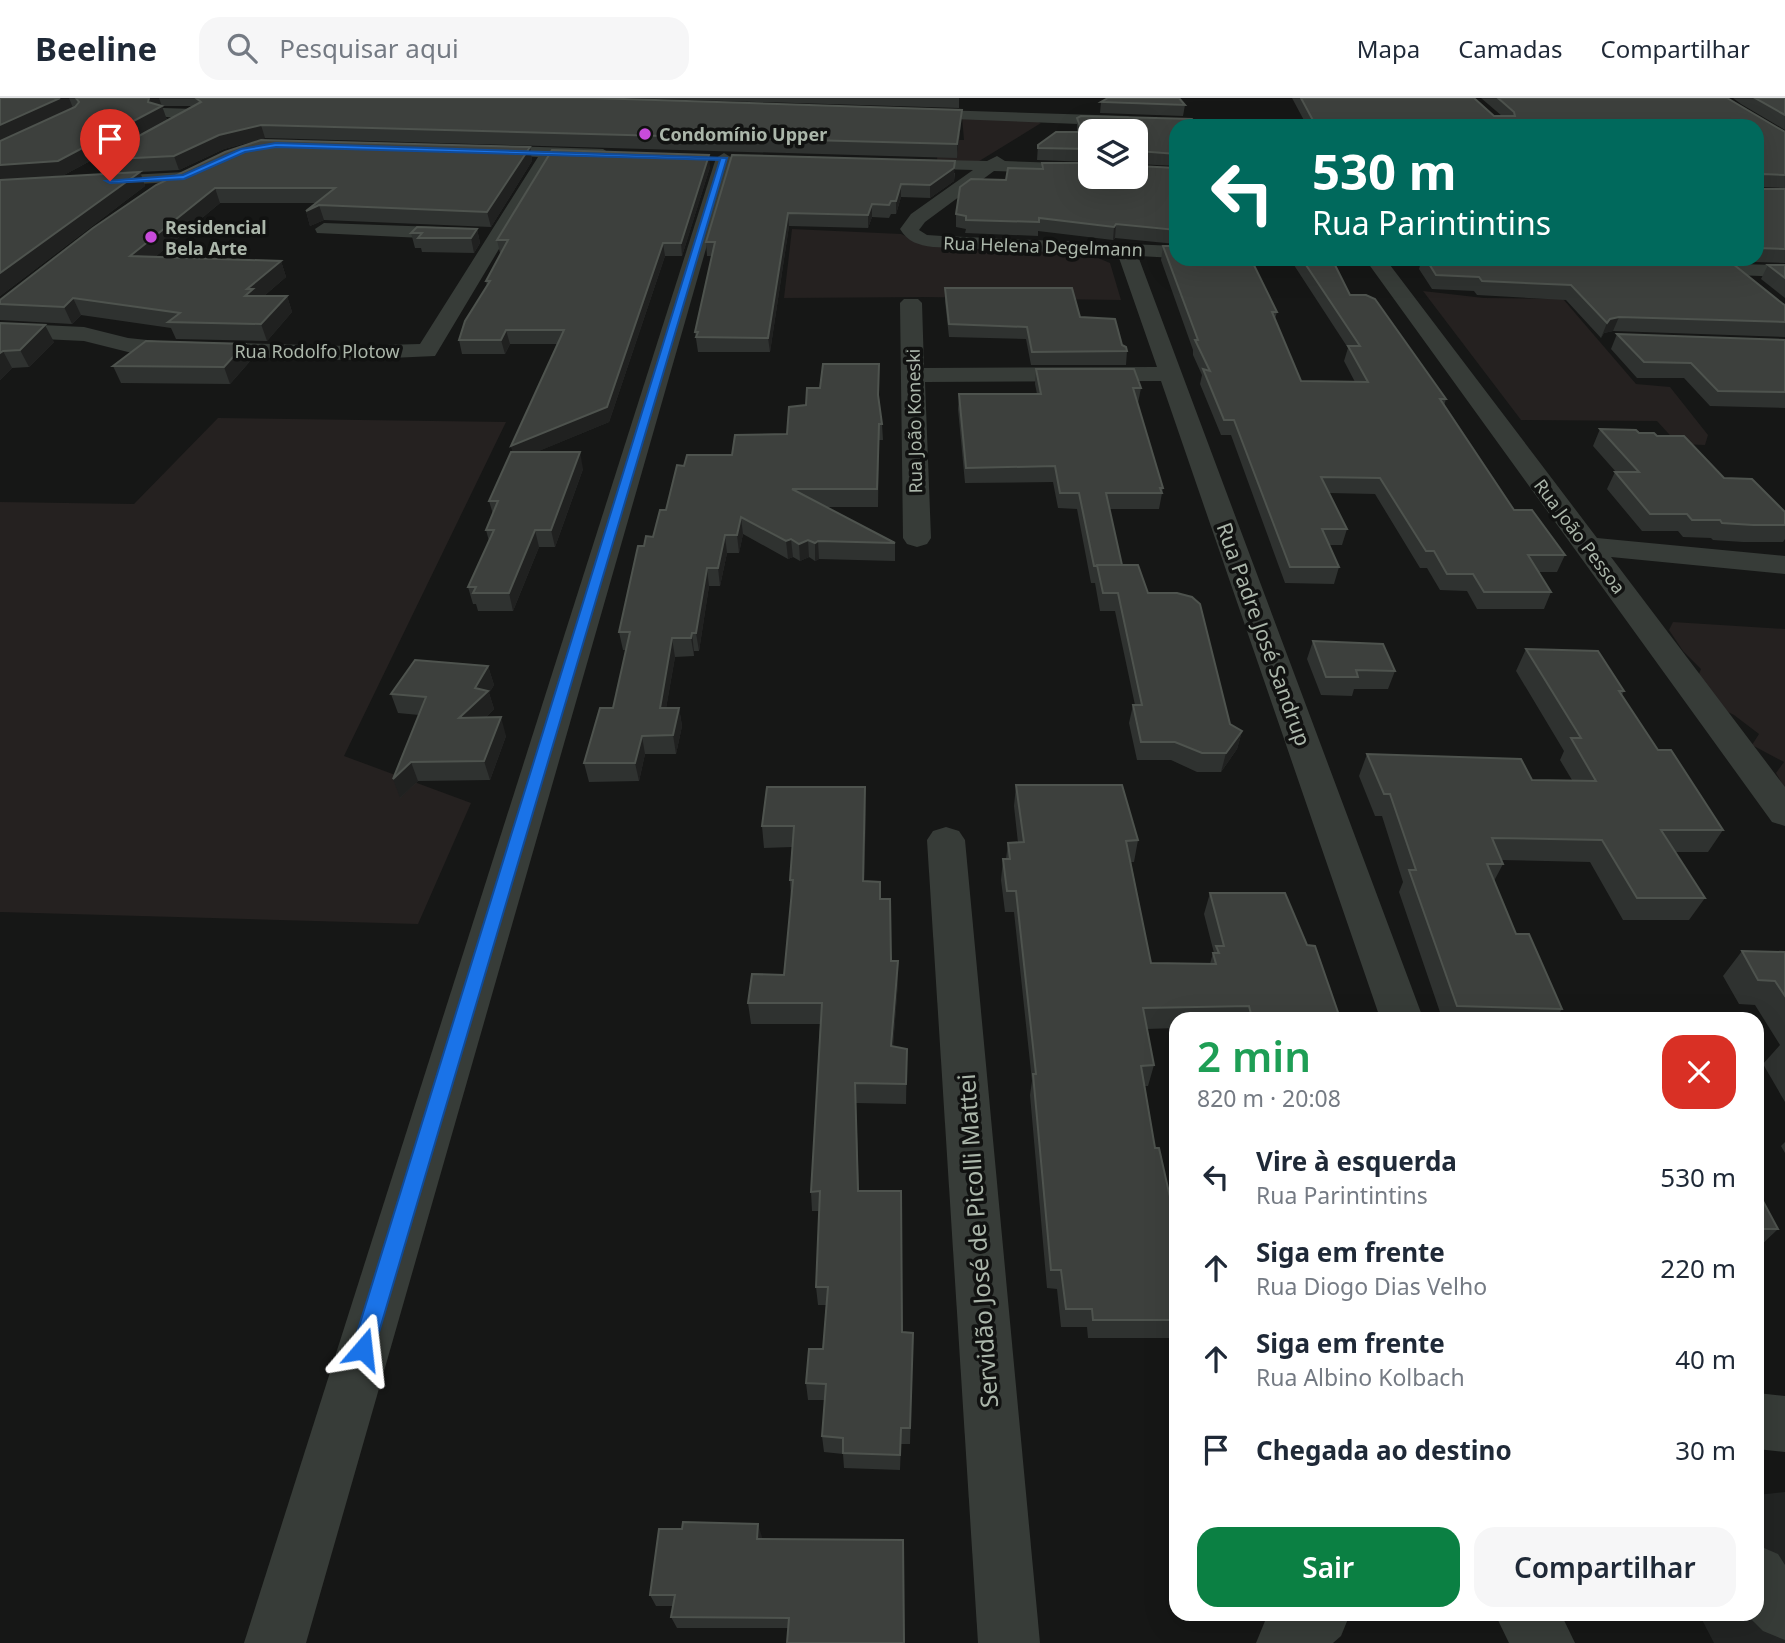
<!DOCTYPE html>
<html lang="pt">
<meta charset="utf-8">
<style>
body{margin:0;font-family:"Noto Sans",sans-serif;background:#f6f6f7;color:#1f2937;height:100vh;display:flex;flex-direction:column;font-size:26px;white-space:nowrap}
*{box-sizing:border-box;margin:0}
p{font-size:23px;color:#747a83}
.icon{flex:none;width:38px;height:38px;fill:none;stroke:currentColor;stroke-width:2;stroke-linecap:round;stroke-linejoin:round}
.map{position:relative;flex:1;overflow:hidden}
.details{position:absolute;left:1169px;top:914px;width:595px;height:609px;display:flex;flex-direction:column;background:#fff;border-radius:21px;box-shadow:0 7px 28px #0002}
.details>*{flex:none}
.guide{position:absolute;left:1169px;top:21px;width:595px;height:147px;border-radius:21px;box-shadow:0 7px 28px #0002;background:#00695c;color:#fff;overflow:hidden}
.fabs{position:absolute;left:1078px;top:21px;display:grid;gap:14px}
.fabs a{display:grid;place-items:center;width:70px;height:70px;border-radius:14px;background:#fff;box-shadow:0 7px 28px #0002;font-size:35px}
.pin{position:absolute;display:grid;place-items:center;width:60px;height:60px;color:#fff;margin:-72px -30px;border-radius:50% 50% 50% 0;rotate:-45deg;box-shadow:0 0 7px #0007}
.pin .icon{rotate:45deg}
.me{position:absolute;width:77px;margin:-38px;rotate:17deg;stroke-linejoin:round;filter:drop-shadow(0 0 5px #0008)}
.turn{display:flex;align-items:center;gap:24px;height:147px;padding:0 28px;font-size:32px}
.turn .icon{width:91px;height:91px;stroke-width:2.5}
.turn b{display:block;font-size:49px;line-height:60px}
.round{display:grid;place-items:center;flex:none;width:74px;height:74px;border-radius:21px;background:#f6f6f7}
.overview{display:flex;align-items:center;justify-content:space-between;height:119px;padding:0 28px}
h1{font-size:42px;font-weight:600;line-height:52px;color:#1e9e55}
.cta{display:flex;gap:14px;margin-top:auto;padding:14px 28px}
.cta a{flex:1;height:80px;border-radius:21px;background:#0b8043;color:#fff;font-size:28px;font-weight:600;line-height:80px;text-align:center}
.cta a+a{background:#f6f6f7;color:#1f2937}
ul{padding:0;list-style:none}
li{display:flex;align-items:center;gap:21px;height:91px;padding:0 28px}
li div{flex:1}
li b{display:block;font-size:26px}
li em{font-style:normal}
header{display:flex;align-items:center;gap:42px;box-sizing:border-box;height:98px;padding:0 35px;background:#fff;border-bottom:2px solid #e0e1e3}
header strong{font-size:33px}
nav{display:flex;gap:38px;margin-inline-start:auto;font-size:24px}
.search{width:490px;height:63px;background:#f6f6f7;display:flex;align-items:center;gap:18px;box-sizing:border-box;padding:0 24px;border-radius:21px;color:#747a83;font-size:26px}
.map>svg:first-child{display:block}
</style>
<header>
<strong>Beeline</strong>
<div class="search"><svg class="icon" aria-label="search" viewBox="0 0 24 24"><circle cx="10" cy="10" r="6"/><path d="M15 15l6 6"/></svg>Pesquisar aqui</div>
<nav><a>Mapa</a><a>Camadas</a><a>Compartilhar</a></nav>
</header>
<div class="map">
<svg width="1785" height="1545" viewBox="0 0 1785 1545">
<rect width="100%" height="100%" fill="#161716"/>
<polygon fill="#222423" points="1785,1394 1785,1545 1714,1545 1699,1516 1757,1516 1757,1397"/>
<g fill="#252120">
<polygon points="962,19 1031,21 1041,25 976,65 937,64 938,42 964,42"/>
<polygon points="792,131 901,136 920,144 1094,155 1098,160 1110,165 1121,202 925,199 784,200"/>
<polygon points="1423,193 1484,200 1563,201 1636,286 1670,289 1708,337 1705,347 1678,346 1657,323 1521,322"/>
<polygon points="218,320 506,324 344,658 471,705 418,826 0,814 0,404 134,406"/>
<polygon points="1673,524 1785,531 1785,691 1776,675 1784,664 1752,647 1759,636 1734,617 1703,601 1695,586 1701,571 1683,553 1669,532"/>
</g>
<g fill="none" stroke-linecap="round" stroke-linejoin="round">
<g fill="#373c38" fill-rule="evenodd">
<polygon points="163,10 195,11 203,16 164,38 156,33 176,20 158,18 155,15"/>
<polygon points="908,11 1128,18 1136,23 1128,28 903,19 900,16"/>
<polygon points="477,47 603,51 611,56 603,61 554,59 435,258 347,262 157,257 128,254 84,243 0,239 0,225 84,229 128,240 157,243 347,248 420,246 538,59 471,55 469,52"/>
<polygon points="724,55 732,60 306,1545 244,1545 716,60"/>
<path d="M997 58 1005 63 1090 66V76L994 73 925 124 919 132 927 137 942 138 1176 148V160L1138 158 1423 920H1380L1161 283 925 284 931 440 927 446 917 449 907 446 903 440 900 205 904 201H918L922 205 924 270 1157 269 1118 157 933 149C918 147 908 144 900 131L911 116 973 72 904 70 896 65 898 61 987 63Z"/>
<polygon points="184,74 190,75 193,79 190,83 0,94 0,84"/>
<polygon points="324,125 465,130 475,136 465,142 317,135 315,131"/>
<polygon points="1365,161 1483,161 1485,164 1482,168 1475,170 1390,167 1597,440 1785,458 1785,476 1611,459 1785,689 1785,728 1772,724"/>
<polygon points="1689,165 1785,167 1785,179 1682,175 1679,171 1682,167"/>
<polygon points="946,729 959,733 965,742 1040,1545 978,1545 927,742 933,733"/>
<polygon points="1757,1295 1785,1298 1785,1354 1757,1351"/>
<polygon points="1757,1447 1778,1456 1785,1467 1785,1542 1763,1533 1746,1516 1757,1516"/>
<polygon points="1274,1516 1350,1516 1341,1538 1333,1545 1256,1545 1265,1523"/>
<polygon points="1495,1516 1561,1516 1575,1545 1509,1545"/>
</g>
</g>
<g fill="#2f3230" fill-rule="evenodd">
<path d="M0 0H593L961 25 957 60 265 40 224 51 179 72 140 74 145 88 0 198ZM161 8H192L95 62 101 76 26 80 64 77 167 22 162 8Z"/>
<polygon points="626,0 959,0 959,10"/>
<polygon points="1292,0 1474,0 1494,18 1502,18 1481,0 1727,0 1785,34 1785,90 1761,89 1763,91 1785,91 1785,165 1661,161 1757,161 1757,28 1176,28 1176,68 1136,66 1090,33 1090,64 1037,62 1038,47 1077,34 1077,20 1195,25 1307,28"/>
<polygon points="1733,0 1785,0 1785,32 1741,6"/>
<polygon points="1101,4 1185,7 1183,18 1100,15"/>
<polygon points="530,49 532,63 491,129 324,122 310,128 306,113 316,105 220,105 155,159 281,163 286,179 264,198 287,198 292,214 267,243 176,241 171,230 81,217 72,226 0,222 0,202 156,87"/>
<polygon points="732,57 955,75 954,83 930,100 901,99 896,116 891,116 889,120 872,119 868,130 789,128 770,254 698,254 695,234 712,158 707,158 706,144"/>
<polygon points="1042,65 1176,70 1176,146 1115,140 1113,142 1038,133 1038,138 965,135 966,131 956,129 956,116 1006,82 1041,71"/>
<polygon points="710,69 682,158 665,158 609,324 536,354 583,371 555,449 539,449 513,513 478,513 476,506 473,506 468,489 489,443 486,432 493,416 489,403 513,354 511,348 557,246 510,246 505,256 462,256 459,242 487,188 486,183 501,155 500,155 497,142"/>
<polygon points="477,131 480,145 474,155 422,154 421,150 415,150 411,135"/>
<polygon points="1163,148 1277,214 1275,221 1301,283 1355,284 1344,263 1348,250 1290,161 1332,161 1350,197 1446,301 1444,308 1514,412 1565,457 1557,474 1539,474 1551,494 1544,511 1477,511 1467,493 1440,492 1427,470 1420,470 1375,396 1329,395 1347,431 1342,447 1329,447 1339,469 1334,486 1285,485 1231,337 1221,337 1200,286 1202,277 1193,257 1193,252 1161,162"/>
<polygon points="1422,161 1574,161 1785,207 1785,239 1613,233 1604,235 1601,240 1566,202 1477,197 1474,193 1432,191 1419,171"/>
<polygon points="1768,167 1785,167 1785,200 1761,181"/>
<polygon points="945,190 1080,219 1122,247 1127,253 1126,267 1031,267 1026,241 949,239 945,203"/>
<polygon points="0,225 54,244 29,269 12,270 0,282"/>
<polygon points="1617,236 1785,242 1785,310 1710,308 1684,280 1637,280 1611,251"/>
<polygon points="251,262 230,286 121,285 113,268"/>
<polygon points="1036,271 1141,290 1138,305 1137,305 1163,390 1159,411 1109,411 1122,467 1148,495 1230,626 1242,633 1237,651 1221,674 1197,674 1171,662 1137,662 1129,625 1133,607 1135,607 1115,513 1100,513 1095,485 1091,485 1077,411 1058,410 1053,384 965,385 958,311 959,296 1037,296 1035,286"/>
<polygon points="879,300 882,326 883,342 879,342 878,409 825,409 895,445 895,463 819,461 815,463 809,459 800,463 793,459 788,461 743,436 739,455 727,455 720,488 709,488 699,553 694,553 694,558 675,559 666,610 679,610 682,628 676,656 645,656 639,683 589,684 584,665 613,610 626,552 623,552 619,534 644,448 653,439 666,412 684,368 732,357"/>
<polygon points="1600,331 1657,338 1724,380 1785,414 1785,441 1783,444 1743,444 1713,442 1711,440 1683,439 1678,433 1642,433 1607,391 1615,374 1616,374 1593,348"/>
<polygon points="1313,543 1395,573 1388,591 1354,591 1352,598 1321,597 1307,561"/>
<polygon points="1526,551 1624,593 1622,597 1658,652 1723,732 1708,754 1675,754 1705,800 1689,822 1623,822 1590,764 1501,762 1503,766 1494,783 1516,836 1562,911 1556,920 1442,920 1399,794 1403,784 1382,718 1375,718 1359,678 1367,656 1532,682 1572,682 1560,662 1564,653 1516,573"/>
<polygon points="488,568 494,587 489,595 494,611 485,620 506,638 490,682 418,683 400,700 419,617 398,615 391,596"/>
<polygon points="1016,687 1138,742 1134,764 1131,764 1151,865 1210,866 1213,855 1214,855 1204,816 1210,795 1307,847 1340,920 1176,920 1176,930 1147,931 1154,967 1148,988 1145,988 1155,1050 1170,1099 1176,1099 1176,1145 1175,1145 1176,1150 1176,1240 1088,1240 1087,1229 1061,1229 1057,1191 1047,1190 1030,997 1032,983 1014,814 1005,814 1001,782 1003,761 1006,761 1008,745 1018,745 1014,708"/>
<polygon points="866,711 864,783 880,801 891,863 898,863 898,884 893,949 907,951 906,1006 856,1005 859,1093 902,1234 913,1235 910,1346 901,1346 900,1372 844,1370 843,1356 824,1354 822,1338 825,1302 808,1302 806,1285 823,1251 826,1207 818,1207 816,1189 819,1113 812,1113 811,1094 820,926 751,926 748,905 784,877 791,800 790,782 792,749 764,750 762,728"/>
<polygon points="1742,853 1785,854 1785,1004 1763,966 1780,947 1755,907 1739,906 1723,878"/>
<polygon points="1785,1044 1785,1055 1781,1048"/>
<polygon points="1757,1092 1778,1131 1757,1151"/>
<polygon points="758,1426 761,1441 903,1442 788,1530 677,1530 671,1519 673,1508 656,1508 650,1497 682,1431"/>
</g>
<g fill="#202120">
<polygon points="60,0 69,0 73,10 0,44 0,27"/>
<polygon points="149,0 159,0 167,22 64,77 0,82 0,67 148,4"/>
<polygon points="962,12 961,25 957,60 957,46"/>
<polygon points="261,27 265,40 224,51 179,72 174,58 219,37"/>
<polygon points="530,49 532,63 491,129 487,114"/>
<polygon points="709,57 710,69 682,158 681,145"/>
<polygon points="955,63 954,83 930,100 930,87"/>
<polygon points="140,74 145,88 0,198 0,175"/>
<polygon points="901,86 901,99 896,116 896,103"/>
<polygon points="215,90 220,105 137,174 130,158"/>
<polygon points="872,106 872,119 868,130 868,117"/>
<polygon points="319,107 324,122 310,128 306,113"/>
<polygon points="788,115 789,128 770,254 768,240"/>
<polygon points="1116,126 1115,140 1113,142 1114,129"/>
<polygon points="477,131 480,145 474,155 471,140"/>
<polygon points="663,145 665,158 609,324 515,363 511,348"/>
<polygon points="281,163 286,179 257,204 245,198 247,191"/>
<polygon points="287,198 292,214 267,243 261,226"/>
<polygon points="73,200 81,217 72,226 64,209"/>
<polygon points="1619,219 1613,233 1604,235 1601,240 1607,225 1610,221"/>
<polygon points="45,227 54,244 29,269 20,252"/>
<polygon points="506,232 510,246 505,256 501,242"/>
<polygon points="245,246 251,262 230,286 224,269"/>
<polygon points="3,253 12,270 0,282 0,255"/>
<polygon points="580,354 583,371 555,449 551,432"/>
<polygon points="741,419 743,436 739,455 737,437"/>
<polygon points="535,432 539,449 513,513 509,495"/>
<polygon points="725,437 727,455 720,488 718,470"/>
<polygon points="791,441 793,459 788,461 786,443"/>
<polygon points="808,442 809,459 800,463 799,446"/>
<polygon points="818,443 819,461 815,463 815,445"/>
<polygon points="707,470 709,488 699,553 696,535"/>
<polygon points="692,535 694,553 694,558 691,540"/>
<polygon points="672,540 675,559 663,628 660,610"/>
<polygon points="488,568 494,587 489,595 494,611 465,639 459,620"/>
<polygon points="679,610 682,628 676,656 673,637"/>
<polygon points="501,619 506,638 490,682 484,663"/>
<polygon points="1242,633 1237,651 1221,674 1226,655"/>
<polygon points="642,638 645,656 639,683 635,665"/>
<polygon points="411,664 418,683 400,700 393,681"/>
<polygon points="865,689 866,711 864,805 863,783"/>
<polygon points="898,863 898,884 891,969 891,948"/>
<polygon points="758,1426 762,1439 761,1453 757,1441"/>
</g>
<g fill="#3d403d" stroke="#4e534e" stroke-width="2">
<polygon points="0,0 60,0 0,27"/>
<polygon points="76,0 149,0 148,4 162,8 58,63 0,67 0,43 75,9 79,4"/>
<polygon points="196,0 593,0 962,12 957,46 261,27 219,37 174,58 95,62 201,4"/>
<polygon points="1108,0 1179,0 1185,7 1101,4"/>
<polygon points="1301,0 1474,0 1494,18 1515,18 1514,14 1498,0 1727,0 1785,34 1785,77 1763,76 1760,78 1760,88 1763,91 1785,91 1785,151 1757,150 1757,28 1176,28 1176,56 1138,53 1136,55 1136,33 1090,33 1090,51 1038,50 1038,47 1056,34 1082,34 1077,20 1081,18 1192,21 1195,25 1316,28"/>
<polygon points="1755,0 1785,0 1785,17"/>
<polygon points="261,42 530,49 487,114 319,107 306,113 335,90 215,90 130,158 281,163 247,191 253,191 245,198 287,198 261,226 168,224 180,215 73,200 64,209 0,206 0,202 93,130 156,87 225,54"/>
<polygon points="552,52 709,57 681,145 663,145 607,309 511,348 564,232 506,232 501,242 459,242 465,223 490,183 486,183 508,142 497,142"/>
<polygon points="732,57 955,63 954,70 930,87 901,86 896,103 891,103 889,107 872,106 868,117 788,115 768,240 696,239 698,234 695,234 715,144 706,144"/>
<polygon points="1042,65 1090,65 1090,79 1136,79 1136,66 1138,68 1176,70 1176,132 1116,126 1114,129 1039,120 1039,124 966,122 966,118 956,116 960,89 971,81 1006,82 1008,70 1043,71"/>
<polygon points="140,74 0,175 0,82"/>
<polygon points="417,129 477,131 471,140 418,140 422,135 411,135"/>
<polygon points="1163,148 1176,148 1176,161 1251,161 1277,214 1272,214 1301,283 1368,284 1348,248 1360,248 1302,161 1332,161 1350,197 1366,197 1375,201 1446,301 1440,301 1514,412 1532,412 1565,457 1528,457 1551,494 1484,494 1473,476 1447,476 1434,453 1426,453 1380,380 1321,379 1347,431 1322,431 1339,469 1290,469 1234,322 1224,322 1203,271 1210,273 1195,242 1198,242"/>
<polygon points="1426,161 1574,161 1733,166 1783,206 1785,207 1785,224 1619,219 1610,221 1607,225 1571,187 1482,183 1479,179 1436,177"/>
<polygon points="1768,167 1785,167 1785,180"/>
<polygon points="945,190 1072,190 1080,219 1115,221 1122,247 1126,249 1127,253 1032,254 1027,229 949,226"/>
<polygon points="0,225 45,227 20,252 3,253 0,255"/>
<polygon points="1617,236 1785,242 1785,294 1718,293 1691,265 1644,264"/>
<polygon points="146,243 245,246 224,269 113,268"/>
<polygon points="823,266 879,266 878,297 882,326 879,326 877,391 792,391 895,445 818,443 815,445 808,442 799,446 791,441 786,443 741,419 737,437 725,437 718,470 707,470 696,535 692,535 691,540 672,540 660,610 679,610 673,637 642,638 635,665 584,665 600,610 613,610 630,534 619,534 638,448 644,448 646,438 653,439 660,412 666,412 677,367 684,368 687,357 732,357 735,337 787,336 789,309 806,307 807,290 820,290"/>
<polygon points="1036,271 1134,271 1141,290 1133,290 1163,390 1160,390 1162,395 1106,395 1122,467 1097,467 1097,468 1094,468 1079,395 1060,395 1055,368 966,370 959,296 1041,296"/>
<polygon points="1600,331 1636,332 1639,335 1654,335 1657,338 1684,338 1724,380 1752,381 1785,414 1785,427 1753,427 1722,425 1720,422 1692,422 1687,416 1650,416 1615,374 1639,374"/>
<polygon points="511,354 580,354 551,432 535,432 509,495 473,495 476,489 468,489 494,432 486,432 498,403 489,403"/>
<polygon points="1097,467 1138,467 1148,495 1177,495 1192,499 1200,506 1230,626 1242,633 1226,655 1202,655 1175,644 1141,644 1133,607 1142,607 1118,495 1103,495"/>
<polygon points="1313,543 1383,546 1395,573 1356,572 1358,579 1326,579"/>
<polygon points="1526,551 1598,553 1624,593 1619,593 1658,652 1671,652 1723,732 1661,732 1705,800 1637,800 1602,742 1492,740 1503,766 1487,766 1516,836 1529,836 1562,911 1457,908 1409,772 1416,772 1390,696 1384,696 1367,656 1521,661 1532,682 1596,683 1571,640 1581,640"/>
<polygon points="415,562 488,568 475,590 488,593 459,620 501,619 484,663 411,664 393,681 426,599 391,596"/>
<polygon points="1016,687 1122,687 1138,742 1126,743 1151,865 1216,866 1213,855 1219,855 1216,848 1224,848 1210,795 1285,795 1307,847 1315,848 1340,920 1252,920 1249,908 1143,910 1154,967 1141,968 1155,1050 1159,1050 1170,1099 1176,1099 1176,1127 1172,1127 1176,1150 1176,1222 1093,1222 1092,1211 1066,1211 1061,1172 1051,1172 1033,976 1036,976 1016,793 1007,793 1003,761 1010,761 1008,745 1024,744"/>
<polygon points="767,689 865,689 863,783 880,784 880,801 890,801 891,863 898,863 891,948 907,951 906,986 855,985 858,1093 901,1093 902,1234 913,1235 910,1330 901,1330 900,1357 843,1355 843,1340 822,1338 826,1286 806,1285 809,1251 823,1251 828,1189 816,1189 820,1093 811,1094 822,905 748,905 752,876 784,877 793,782 790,782 794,728 762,728"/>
<polygon points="1742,853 1785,854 1785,898 1775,883 1758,882"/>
<polygon points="1757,1092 1778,1131 1757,1131"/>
<polygon points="683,1424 758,1426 757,1441 903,1442 904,1545 787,1545 789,1520 671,1519 675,1497 650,1497 659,1431 682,1431"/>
</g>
<polygon fill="#1a73e8" stroke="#114b97" stroke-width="2" points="276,45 727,60 374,1251 371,1259 363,1262 356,1259 352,1251 720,62 276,49 245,54 184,81 110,85 106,83 183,77 241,51"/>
<g fill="#c84bdb" stroke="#111211" stroke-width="2.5">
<circle cx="645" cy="36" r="7"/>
<circle cx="151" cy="139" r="7"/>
</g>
<g text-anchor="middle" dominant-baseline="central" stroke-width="7" stroke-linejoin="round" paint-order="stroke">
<g font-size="18" font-weight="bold" fill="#abb6aa" stroke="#111211" text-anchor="start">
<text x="659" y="36">Condomínio Upper</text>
<text x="165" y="129">Residencial<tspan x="165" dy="21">Bela Arte</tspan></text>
</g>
<g font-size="18" fill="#abb6aa" stroke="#111211">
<text transform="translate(1043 148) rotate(2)">Rua Helena Degelmann</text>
<text x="317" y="253">Rua Rodolfo Plotow</text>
<text transform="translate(914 323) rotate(-91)">Rua João Koneski</text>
<text transform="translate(1580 438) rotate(53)">Rua João Pessoa</text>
</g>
<g font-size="21" fill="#abb6aa" stroke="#111211">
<text transform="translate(1264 536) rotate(70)">Rua Padre José Sandrup</text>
</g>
<g font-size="24" fill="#abb6aa" stroke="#111211">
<text transform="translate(977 1143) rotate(-94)">Servidão José de Picolli Mattei</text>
</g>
</g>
</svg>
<div class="fabs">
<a><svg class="icon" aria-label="layers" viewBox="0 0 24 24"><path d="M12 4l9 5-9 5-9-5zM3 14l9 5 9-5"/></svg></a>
</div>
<div class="pin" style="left:110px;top:83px;background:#d93025"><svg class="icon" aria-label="arrive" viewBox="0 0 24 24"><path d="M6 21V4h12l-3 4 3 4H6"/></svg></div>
<svg class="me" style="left:363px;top:1251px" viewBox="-20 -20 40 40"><path d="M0-17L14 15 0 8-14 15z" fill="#1a73e8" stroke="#fff" stroke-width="4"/></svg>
<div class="guide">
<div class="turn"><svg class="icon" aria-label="left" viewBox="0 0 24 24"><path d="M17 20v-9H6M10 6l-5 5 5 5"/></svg><div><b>530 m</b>Rua Parintintins</div></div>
</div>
<section class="details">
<div class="overview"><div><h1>2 min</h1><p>820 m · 20:08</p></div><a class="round" style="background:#d93025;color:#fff"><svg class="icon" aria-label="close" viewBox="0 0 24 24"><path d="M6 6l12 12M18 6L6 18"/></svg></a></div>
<ul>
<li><svg class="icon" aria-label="left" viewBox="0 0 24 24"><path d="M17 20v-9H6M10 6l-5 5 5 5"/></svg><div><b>Vire à esquerda</b><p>Rua Parintintins</p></div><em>530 m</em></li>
<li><svg class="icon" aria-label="ahead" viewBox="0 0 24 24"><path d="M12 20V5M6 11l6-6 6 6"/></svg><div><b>Siga em frente</b><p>Rua Diogo Dias Velho</p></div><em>220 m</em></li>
<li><svg class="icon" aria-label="ahead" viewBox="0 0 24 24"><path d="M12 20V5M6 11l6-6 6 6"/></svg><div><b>Siga em frente</b><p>Rua Albino Kolbach</p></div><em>40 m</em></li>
<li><svg class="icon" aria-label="arrive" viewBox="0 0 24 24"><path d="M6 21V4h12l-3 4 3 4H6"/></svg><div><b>Chegada ao destino</b></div><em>30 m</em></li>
</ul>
<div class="cta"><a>Sair</a><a>Compartilhar</a></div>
</section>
</div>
